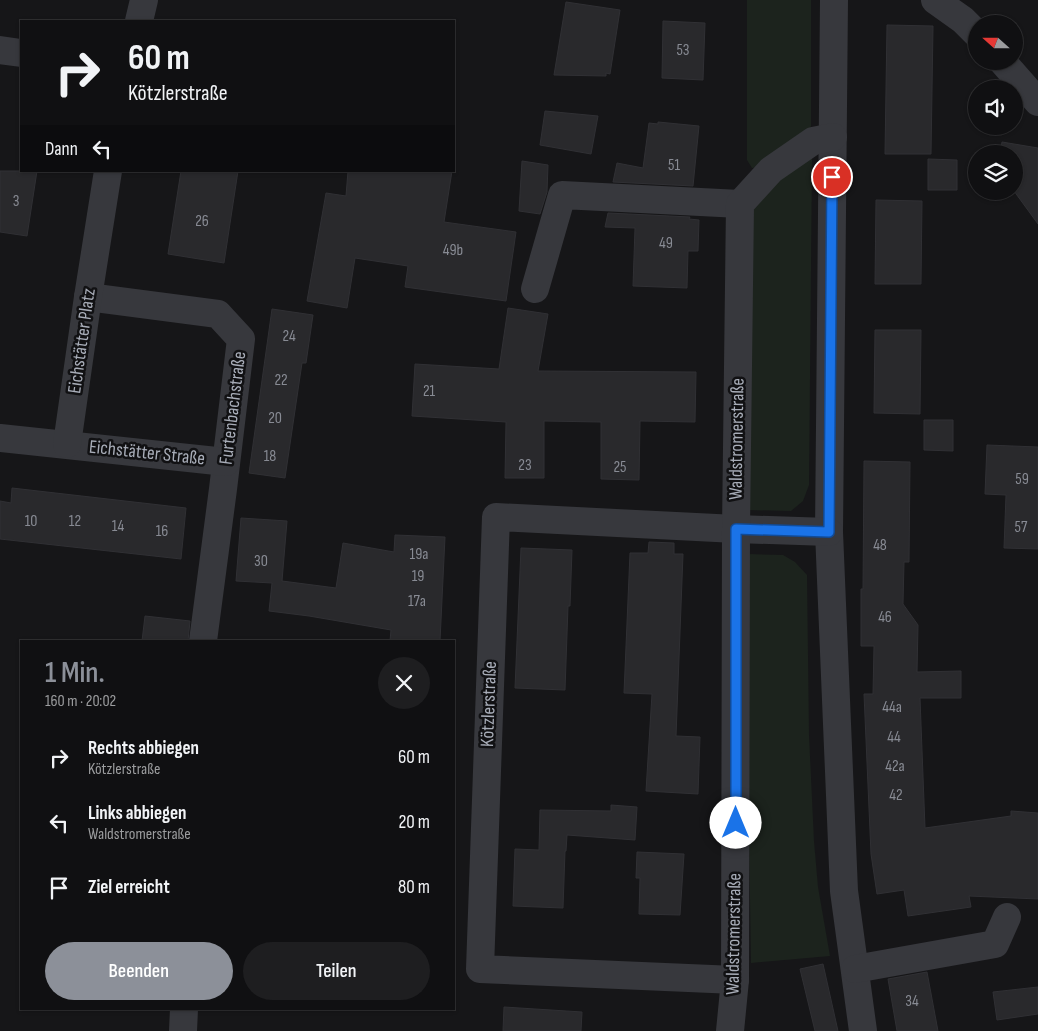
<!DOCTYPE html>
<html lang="de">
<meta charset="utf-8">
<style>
body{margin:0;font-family:"Sofia Sans Condensed",sans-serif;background:#1e1e20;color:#f1f3f6;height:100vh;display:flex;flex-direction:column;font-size:19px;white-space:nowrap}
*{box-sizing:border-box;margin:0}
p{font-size:16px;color:#9c9d9f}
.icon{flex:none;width:28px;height:28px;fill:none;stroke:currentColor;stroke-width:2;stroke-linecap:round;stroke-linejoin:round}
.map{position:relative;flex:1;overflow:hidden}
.panel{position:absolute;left:20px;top:640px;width:435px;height:370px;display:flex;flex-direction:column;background:#101012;border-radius:0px;box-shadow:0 1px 4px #0004,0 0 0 1px #303032}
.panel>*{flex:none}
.banner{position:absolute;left:20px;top:20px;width:435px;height:152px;border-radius:0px;box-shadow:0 1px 4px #0004,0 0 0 1px #303032;background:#101012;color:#f1f3f6;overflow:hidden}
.needle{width:32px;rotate:291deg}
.tools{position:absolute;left:968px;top:15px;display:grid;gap:10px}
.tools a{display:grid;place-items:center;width:55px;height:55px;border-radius:50%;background:#101012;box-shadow:0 1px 4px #0004,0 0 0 1px #303032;font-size:25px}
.pin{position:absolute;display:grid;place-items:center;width:42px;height:42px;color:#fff;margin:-21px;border:2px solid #fff;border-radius:50%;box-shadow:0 1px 5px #0007}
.me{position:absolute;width:55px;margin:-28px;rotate:0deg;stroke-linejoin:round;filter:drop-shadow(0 0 4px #0008)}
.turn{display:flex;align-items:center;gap:18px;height:105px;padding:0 25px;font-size:22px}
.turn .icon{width:65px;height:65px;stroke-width:2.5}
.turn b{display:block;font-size:35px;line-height:42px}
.then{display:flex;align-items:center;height:48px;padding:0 25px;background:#0003;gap:10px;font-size:19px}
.round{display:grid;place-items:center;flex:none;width:52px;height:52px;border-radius:26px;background:#1e1e20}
.head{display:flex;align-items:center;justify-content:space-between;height:85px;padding:0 25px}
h1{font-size:30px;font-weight:600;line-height:38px;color:#8c9099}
.action{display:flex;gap:10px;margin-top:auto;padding:10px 25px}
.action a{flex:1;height:58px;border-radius:30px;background:#8c9099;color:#fff;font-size:20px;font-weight:600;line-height:58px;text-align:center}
.action a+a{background:#1e1e20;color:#f1f3f6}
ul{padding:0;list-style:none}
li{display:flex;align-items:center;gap:15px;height:65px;padding:0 25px}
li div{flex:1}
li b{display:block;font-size:19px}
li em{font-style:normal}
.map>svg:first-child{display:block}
</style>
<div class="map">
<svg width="1038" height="1031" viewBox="0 0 1038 1031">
<rect width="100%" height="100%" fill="#161618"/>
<g fill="#1c231d">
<polygon points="747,0 811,0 811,126 804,139 761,167 752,168 747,160"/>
<polygon points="804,157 812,159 809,485 803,501 791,511 747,510 751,211 757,195"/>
<polygon points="748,554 783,555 795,562 807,575 809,735 814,841 818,887 830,956 751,963 746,636"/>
</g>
<g fill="#29292c" stroke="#303034">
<polygon points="566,2 620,10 610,74 606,73 606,76 554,75"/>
<polygon points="663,21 705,23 703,80 662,78"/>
<polygon points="887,25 933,26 931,154 885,154"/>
<polygon points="545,111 598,116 591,154 540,145"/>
<polygon points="658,122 699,126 693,186 613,182 617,163 643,168 649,123 658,124"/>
<polygon points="1002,142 1038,148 1038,224 1014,191 1014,154 1000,154"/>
<polygon points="928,159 957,160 957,190 928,190"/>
<polygon points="522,161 548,165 547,192 540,214 519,211"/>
<polygon points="0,171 37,171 27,236 0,232"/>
<polygon points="181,171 238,171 224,263 168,254"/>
<polygon points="348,171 452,171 444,222 516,232 506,301 405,287 408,266 355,258 347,308 307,301 326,193 346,196"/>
<polygon points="876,200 922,201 921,284 875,284"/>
<polygon points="608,213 690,217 689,219 699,220 698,251 688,251 687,288 633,286 635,228 605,227"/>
<polygon points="508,308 548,314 538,371 696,372 695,422 640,421 639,480 601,479 601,422 544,421 544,478 505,478 506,422 412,416 415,364 499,369"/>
<polygon points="272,309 313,315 306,363 302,363 285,478 249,473"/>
<polygon points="875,330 921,330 920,414 874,413"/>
<polygon points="924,420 953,420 953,451 924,450"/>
<polygon points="987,445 1038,447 1038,549 1004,548 1006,495 985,494"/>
<polygon points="864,461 910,462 909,562 904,562 903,604 918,625 917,672 961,671 961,698 920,698 925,828 1011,816 1011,811 1038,813 1038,899 969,896 971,907 908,916 904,890 877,894 871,854 864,694 873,694 874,646 861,646 861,589 863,589"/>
<polygon points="12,488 186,508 181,559 0,539 0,501 11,503"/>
<polygon points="241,518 287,521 282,581 336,588 343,543 394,552 395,535 445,537 440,641 390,641 391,630 309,616 269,611 272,583 236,581"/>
<polygon points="649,542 674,543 674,554 683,554 676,736 700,737 698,794 646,791 652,694 624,693 630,553 648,553"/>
<polygon points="521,548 572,550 570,606 568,606 565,690 515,688"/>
<polygon points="145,616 190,621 188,641 142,641"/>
<polygon points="611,805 637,807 635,840 567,835 566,851 565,851 563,908 513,906 515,849 539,850 540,810 611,811"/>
<polygon points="637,852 684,854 680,915 639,914 640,878 636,878"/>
<polygon points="823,964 838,1031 815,1031 800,969"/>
<polygon points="927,972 938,1031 897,1031 888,979"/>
<polygon points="1038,987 1038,1014 997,1020 993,992"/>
<polygon points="504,1007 582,1012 581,1031 503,1031"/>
</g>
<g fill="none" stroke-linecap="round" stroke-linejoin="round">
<g stroke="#37383d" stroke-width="28">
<polyline points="834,0 829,532 844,891 863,1031"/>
<polyline points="935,0 963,20 976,33"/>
<polyline points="139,21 144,0"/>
<polyline points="0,50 21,53"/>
<polyline points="1002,61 1038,102"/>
<polyline points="535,289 562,195 740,204"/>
<polyline points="88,297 218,314 241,339 223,489 203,641"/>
<polyline points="0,438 226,462"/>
<polyline points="67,444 88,297 108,171"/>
<polyline points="855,969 995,944 1007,917"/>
<polyline points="735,980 480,969 496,517 736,529 829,532"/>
<polyline points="183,1031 184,1009"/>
<polyline points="730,1031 735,980 736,529 740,204 771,170 813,141 833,137"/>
</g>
</g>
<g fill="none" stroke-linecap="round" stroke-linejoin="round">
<defs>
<polyline id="route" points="736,823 736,529 829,532 832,177"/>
</defs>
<use href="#route" stroke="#114b97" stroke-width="12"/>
<use href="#route" stroke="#1a73e8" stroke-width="9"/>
</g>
<g text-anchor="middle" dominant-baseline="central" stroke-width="5" stroke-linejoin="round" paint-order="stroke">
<g font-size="16" fill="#888b94">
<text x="683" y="50">53</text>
<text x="674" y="165">51</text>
<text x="16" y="201">3</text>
<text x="202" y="221">26</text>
<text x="666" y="243">49</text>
<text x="453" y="250">49b</text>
<text x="289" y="336">24</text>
<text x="281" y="380">22</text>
<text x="429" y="391">21</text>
<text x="275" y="418">20</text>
<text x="270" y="456">18</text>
<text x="525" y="465">23</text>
<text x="620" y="467">25</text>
<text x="1022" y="479">59</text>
<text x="31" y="521">10</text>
<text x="75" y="521">12</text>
<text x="118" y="526">14</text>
<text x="1021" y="527">57</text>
<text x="162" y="531">16</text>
<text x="880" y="545">48</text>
<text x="419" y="554">19a</text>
<text x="261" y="561">30</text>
<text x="418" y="576">19</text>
<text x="417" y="601">17a</text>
<text x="885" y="617">46</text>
<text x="892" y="707">44a</text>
<text x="894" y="737">44</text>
<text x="895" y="766">42a</text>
<text x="896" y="795">42</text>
<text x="912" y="1001">34</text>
</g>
<g font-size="19" fill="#a8adb8" stroke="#111113">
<text transform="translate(82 341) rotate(-82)">Eichstätter Platz</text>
<text transform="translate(233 408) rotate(-83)">Furtenbachstraße</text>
<text transform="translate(737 439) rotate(-89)">Waldstromerstraße</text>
<text transform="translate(147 453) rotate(6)">Eichstätter Straße</text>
<text transform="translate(489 704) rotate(-88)">Kötzlerstraße</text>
<text transform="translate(734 934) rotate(-89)">Waldstromerstraße</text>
</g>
</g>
</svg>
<div class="tools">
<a><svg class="needle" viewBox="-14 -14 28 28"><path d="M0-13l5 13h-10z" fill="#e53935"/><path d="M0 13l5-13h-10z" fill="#9c9d9f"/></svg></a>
<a><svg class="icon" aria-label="sound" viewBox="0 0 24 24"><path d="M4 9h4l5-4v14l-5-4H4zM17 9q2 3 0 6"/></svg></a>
<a><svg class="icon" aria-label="layers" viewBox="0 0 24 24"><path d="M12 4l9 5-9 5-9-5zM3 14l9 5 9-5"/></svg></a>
</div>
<div class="pin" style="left:832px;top:177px;background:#d93025"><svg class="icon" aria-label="arrive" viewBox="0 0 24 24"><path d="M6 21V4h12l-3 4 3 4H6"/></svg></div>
<svg class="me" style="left:736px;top:823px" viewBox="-20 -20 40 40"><circle r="19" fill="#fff"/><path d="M0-13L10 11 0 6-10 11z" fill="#1a73e8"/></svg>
<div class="banner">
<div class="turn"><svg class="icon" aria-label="right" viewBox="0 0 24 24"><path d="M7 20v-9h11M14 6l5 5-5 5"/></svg><div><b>60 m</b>Kötzlerstraße</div></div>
<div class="then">Dann<svg class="icon" aria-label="left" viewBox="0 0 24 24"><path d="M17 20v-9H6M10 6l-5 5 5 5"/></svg></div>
</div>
<section class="panel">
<div class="head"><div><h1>1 Min.</h1><p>160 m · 20:02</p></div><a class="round"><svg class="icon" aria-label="close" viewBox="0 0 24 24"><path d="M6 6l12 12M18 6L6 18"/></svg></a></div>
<ul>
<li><svg class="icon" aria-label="right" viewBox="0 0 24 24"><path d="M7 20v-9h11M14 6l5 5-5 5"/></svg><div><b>Rechts abbiegen</b><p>Kötzlerstraße</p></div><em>60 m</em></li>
<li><svg class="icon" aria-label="left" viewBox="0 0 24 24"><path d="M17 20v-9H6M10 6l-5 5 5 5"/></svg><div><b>Links abbiegen</b><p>Waldstromerstraße</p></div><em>20 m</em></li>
<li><svg class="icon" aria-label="arrive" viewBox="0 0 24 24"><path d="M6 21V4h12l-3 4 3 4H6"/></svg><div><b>Ziel erreicht</b></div><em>80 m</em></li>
</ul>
<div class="action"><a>Beenden</a><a>Teilen</a></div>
</section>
</div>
